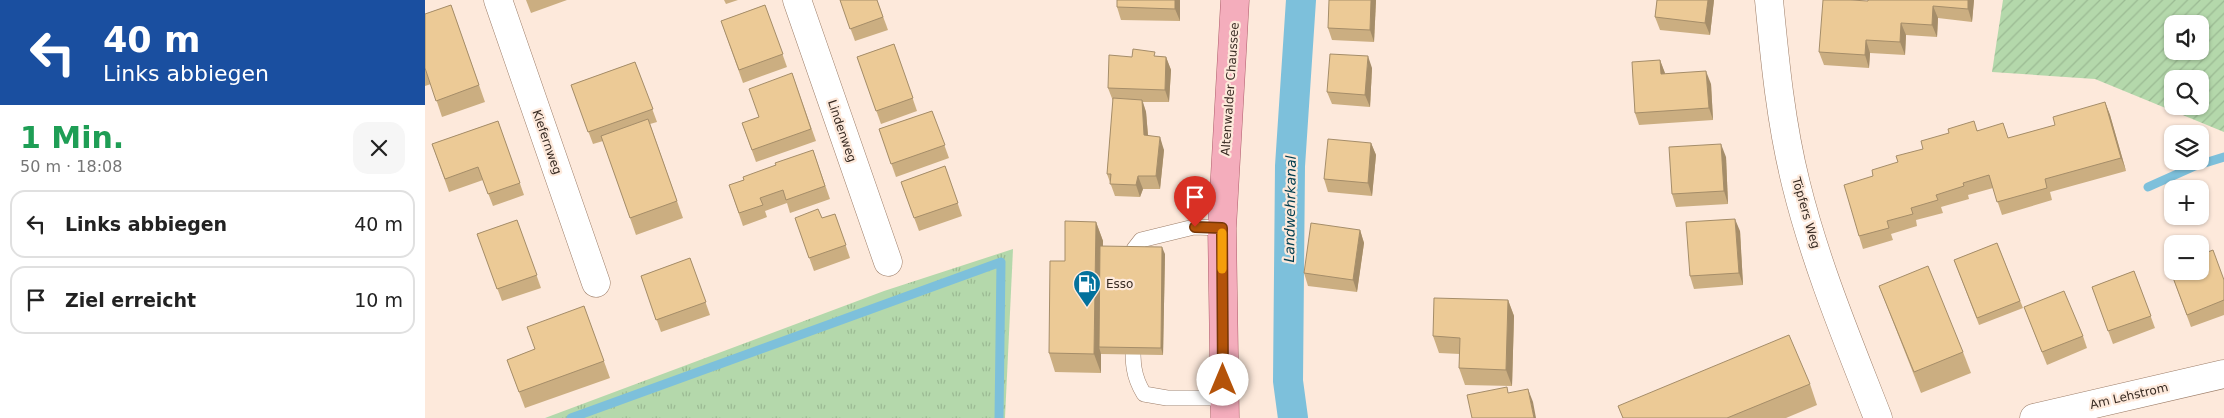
<!DOCTYPE html>
<html lang="de">
<meta charset="utf-8">
<style>
body{margin:0;font-family:"DejaVu Sans",sans-serif;background:#f6f6f6;color:#222;height:100vh;display:flex;flex-direction:column;font-size:19px;white-space:nowrap}
*{box-sizing:border-box;margin:0}
p{font-size:16px;color:#767676}
.icon{flex:none;width:28px;height:28px;fill:none;stroke:currentColor;stroke-width:2;stroke-linecap:round;stroke-linejoin:round}
.map{position:relative;flex:1;overflow:hidden}
.details{display:flex;flex-direction:column;background:#fff;width:425px}
.details>*{flex:none}
.banner{background:#1a4fa0;color:#fff;overflow:hidden}
.tools{position:absolute;left:1739px;top:15px;display:grid;gap:10px}
.tools a{display:grid;place-items:center;width:45px;height:45px;border-radius:10px;background:#fff;box-shadow:0 1px 4px #0004;font-size:25px}
.pin{position:absolute;display:grid;place-items:center;width:42px;height:42px;color:#fff;margin:-51px -21px;border-radius:50% 50% 50% 0;rotate:-45deg;box-shadow:0 0 5px #0007}
.pin .icon{rotate:45deg}
.me{position:absolute;width:55px;margin:-28px;rotate:0deg;stroke-linejoin:round;filter:drop-shadow(0 0 4px #0008)}
.turn{display:flex;align-items:center;gap:18px;height:105px;padding:0 20px;font-size:22px}
.turn .icon{width:65px;height:65px;stroke-width:2.5}
.turn b{display:block;font-size:35px;line-height:42px}
.round{display:grid;place-items:center;flex:none;width:52px;height:52px;border-radius:15px;background:#f6f6f6}
.headline{display:flex;align-items:center;justify-content:space-between;height:85px;padding:0 20px}
h1{font-size:30px;font-weight:700;line-height:38px;color:#1e9e55}
ul{padding:0;list-style:none}
li{display:flex;align-items:center;gap:15px;height:68px;margin:0 10px 8px;padding:0 10px;border:2px solid #e0e0e0;border-radius:15px}
li div{flex:1}
li b{display:block;font-size:19px}
li em{font-style:normal}
main{display:flex;flex:1;min-height:0}
.map>svg:first-child{display:block}
</style>
<main>
<section class="details">
<div class="banner">
<div class="turn"><svg class="icon" aria-label="left" viewBox="0 0 24 24"><path d="M17 20v-9H6M10 6l-5 5 5 5"/></svg><div><b>40 m</b>Links abbiegen</div></div>
</div>
<div class="headline"><div><h1>1 Min.</h1><p>50 m · 18:08</p></div><a class="round"><svg class="icon" aria-label="close" viewBox="0 0 24 24"><path d="M6 6l12 12M18 6L6 18"/></svg></a></div>
<ul>
<li><svg class="icon" aria-label="left" viewBox="0 0 24 24"><path d="M17 20v-9H6M10 6l-5 5 5 5"/></svg><div><b>Links abbiegen</b></div><em>40 m</em></li>
<li><svg class="icon" aria-label="arrive" viewBox="0 0 24 24"><path d="M6 21V4h12l-3 4 3 4H6"/></svg><div><b>Ziel erreicht</b></div><em>10 m</em></li>
</ul>
</section>
<div class="map">
<svg width="1799" height="418" viewBox="0 0 1799 418">
<defs>
<pattern id="grass-tufts" width="24" height="20" patternUnits="userSpaceOnUse" patternTransform="scale(1.25)"><rect width="24" height="20" fill="#b4d8ab"/><path d="M3 7l-1-3M5 7V3M7 7l1-3M15 17l-1-3M17 17v-4M19 17l1-3" fill="none" stroke="#9bba93"/></pattern>
<pattern id="garden-furrows" width="10" height="10" patternUnits="userSpaceOnUse" patternTransform="scale(1.25)"><rect width="10" height="10" fill="#b4d8ab"/><path d="M-1 1l2-2M0 10L10 0M9 11l2-2" fill="none" stroke="#9bba93"/></pattern>
</defs>
<rect width="100%" height="100%" fill="#fde9db"/>
<polygon fill="url(#grass-tufts)" points="588,249 580,418 120,418 459,291"/>
<path fill="url(#garden-furrows)" fill-rule="evenodd" d="M1578 0H1799V132L1670 79 1567 72ZM1748 24H1775V51H1748ZM1748 79H1775V106H1748Z"/>
<g fill="none" stroke-linecap="round" stroke-linejoin="round">
<g stroke="#7dc0db" stroke-width="9">
<polyline points="1723,187 1770,166 1799,157"/>
<polyline points="146,418 576,262 574,418"/>
</g>
<polyline stroke="#7dc0db" stroke-width="30" points="868,418 863,381 865,166 876,0"/>
<defs>
<g id="lane">
<polyline points="709,266 709,249 716,240 769,227 797,228"/>
<path d="M708 334C708 357 706 373 719 394L742 398H798"/>
</g>
<g id="street">
<polyline points="73,0 171,283"/>
<polyline points="372,0 463,262"/>
<path d="M1344 0C1350 62 1356 124 1371 184 1391 265 1423 341 1453 418"/>
<polyline points="1609,418 1799,374"/>
</g>
<polyline id="primary" points="800,418 797,228 810,0"/>
</defs>
<use href="#lane" stroke="#9d7e69" stroke-width="16"/>
<use href="#street" stroke="#9d7e69" stroke-width="29"/>
<use href="#primary" stroke="#ad5c6a" stroke-width="29"/>
<use href="#lane" stroke="#fff" stroke-width="15"/>
<use href="#street" stroke="#fff" stroke-width="28"/>
<use href="#primary" stroke="#f4adbc" stroke-width="28"/>
</g>
<g fill="#cbae81">
<polygon points="101,0 142,0 106,13"/>
<polygon points="299,0 313,0 301,4"/>
<polygon points="415,0 452,0 463,30 430,41"/>
<polygon points="692,0 755,0 755,21 696,20 692,7"/>
<polygon points="951,0 949,42 907,40 903,28"/>
<polygon points="1232,0 1289,0 1285,35 1235,30 1230,17"/>
<polygon points="1549,0 1547,22 1513,18 1512,37 1481,35 1480,55 1445,53 1444,68 1399,65 1394,52 1443,1"/>
<polygon points="26,5 60,102 17,117 6,84 0,86 0,14"/>
<polygon points="340,5 362,67 318,83 296,21"/>
<polygon points="469,44 492,111 456,124 432,57"/>
<polygon points="732,56 741,57 746,70 744,102 718,102 721,112 723,135 739,150 735,189 718,189 715,197 690,196 682,174 688,101 683,88 707,57"/>
<polygon points="1235,60 1240,74 1286,84 1288,120 1214,125 1210,113"/>
<polygon points="210,62 232,122 225,124 258,218 211,235 178,141 168,144 146,85"/>
<polygon points="947,68 945,107 907,104 902,92"/>
<polygon points="367,73 391,141 331,162 317,123 334,117"/>
<polygon points="1680,102 1685,115 1701,171 1625,192 1627,200 1577,215 1568,188 1543,195 1544,199 1516,207 1518,213 1491,220 1492,226 1466,234 1468,240 1438,249 1434,236 1448,176 1498,149 1524,133 1552,130 1584,138 1630,125"/>
<polygon points="507,111 524,158 471,177 454,129"/>
<polygon points="73,121 99,195 68,206 58,180 24,192 7,144"/>
<polygon points="946,143 951,155 947,196 903,192 899,179"/>
<polygon points="388,150 405,199 365,213 362,203 340,211 342,217 318,226 304,185 319,180 351,165"/>
<polygon points="1301,157 1303,204 1251,207 1247,194"/>
<polygon points="520,166 537,216 494,231 476,182"/>
<polygon points="410,214 425,258 389,271 370,218 397,218"/>
<polygon points="92,220 116,288 77,301 52,234"/>
<polygon points="671,222 678,241 678,246 740,254 738,355 676,354 676,373 630,372 624,353 640,261"/>
<polygon points="935,230 939,243 932,292 883,286 879,273"/>
<polygon points="1315,231 1318,285 1269,289 1265,276"/>
<polygon points="1572,243 1598,308 1554,325 1529,260"/>
<polygon points="265,258 285,315 236,332 216,276"/>
<polygon points="1744,267 1799,280 1799,315 1766,327"/>
<polygon points="1709,271 1730,328 1688,344 1667,287"/>
<polygon points="1454,286 1538,352 1546,373 1496,393"/>
<polygon points="1083,300 1089,316 1087,386 1040,385 1034,368 1035,354 1014,353 1008,336"/>
<polygon points="159,306 185,378 100,408 82,360 110,349"/>
<polygon points="1599,307 1658,336 1662,348 1622,365"/>
<polygon points="1385,384 1392,405 1361,418 1198,418 1193,406"/>
</g>
<g fill="#a58d69">
<polygon points="750,0 755,0 755,21 750,9"/>
<polygon points="946,0 951,0 949,42 945,30"/>
<polygon points="1283,0 1289,0 1285,35 1280,23"/>
<polygon points="1543,0 1549,0 1547,22 1543,9"/>
<polygon points="1508,6 1513,18 1512,37 1507,25"/>
<polygon points="1476,23 1481,35 1480,55 1475,42"/>
<polygon points="1441,40 1445,53 1444,68 1440,55"/>
<polygon points="943,56 947,68 945,107 940,95"/>
<polygon points="741,57 746,70 744,102 740,90"/>
<polygon points="1235,60 1240,73 1240,87 1236,74"/>
<polygon points="1281,71 1286,84 1288,120 1284,108"/>
<polygon points="717,100 721,112 724,148 719,135"/>
<polygon points="1680,102 1685,115 1701,171 1696,158"/>
<polygon points="735,137 739,150 735,189 731,176"/>
<polygon points="946,143 951,155 947,196 943,183"/>
<polygon points="1296,144 1301,157 1303,204 1299,191"/>
<polygon points="713,176 718,189 715,197 711,185"/>
<polygon points="1310,219 1315,231 1318,285 1314,273"/>
<polygon points="671,222 678,241 676,347 674,347 676,354 676,373 669,354"/>
<polygon points="935,230 939,243 932,292 928,280"/>
<polygon points="737,247 740,254 738,355 736,348"/>
<polygon points="1083,300 1089,316 1087,386 1081,370"/>
<polygon points="1103,389 1108,402 1111,418 1109,418"/>
</g>
<g fill="#ecca96" stroke="#a58d69">
<polygon points="415,0 452,0 458,17 425,29"/>
<polygon points="692,0 750,0 750,9 692,7"/>
<polygon points="904,0 946,0 945,30 903,28"/>
<polygon points="1232,0 1283,0 1280,23 1230,17"/>
<polygon points="1398,0 1426,0 1443,1 1443,0 1543,0 1543,9 1508,6 1507,25 1476,23 1475,42 1441,40 1440,55 1394,52"/>
<polygon points="26,5 54,85 11,101 0,68 0,14"/>
<polygon points="340,5 358,54 314,70 296,21"/>
<polygon points="469,44 488,98 451,111 432,57"/>
<polygon points="708,49 730,52 729,56 741,57 740,90 683,88 684,55 707,57"/>
<polygon points="905,54 943,56 940,95 902,92"/>
<polygon points="1235,60 1236,74 1281,71 1284,108 1210,113 1207,62"/>
<polygon points="210,62 228,109 163,132 146,85"/>
<polygon points="367,73 386,129 327,150 317,123 334,117 324,89"/>
<polygon points="688,98 717,100 719,135 735,137 731,176 713,176 711,185 685,184 686,174 682,174"/>
<polygon points="1680,102 1696,158 1620,179 1622,188 1572,202 1564,175 1538,183 1539,186 1511,195 1513,200 1486,208 1488,214 1462,221 1464,228 1434,236 1419,185 1448,176 1447,170 1473,162 1471,156 1498,149 1496,141 1524,133 1523,129 1549,121 1552,131 1578,123 1583,138 1630,125 1628,117"/>
<polygon points="507,111 520,145 466,164 454,129"/>
<polygon points="223,119 252,201 205,218 176,136"/>
<polygon points="73,121 95,183 63,194 53,167 20,179 7,144"/>
<polygon points="903,139 946,143 943,183 899,179"/>
<polygon points="1296,144 1299,191 1247,194 1244,147"/>
<polygon points="388,150 400,186 361,200 358,190 335,198 338,205 314,213 304,185 319,180 318,177 351,165 350,163"/>
<polygon points="520,166 533,203 489,218 476,182"/>
<polygon points="393,209 397,218 410,214 421,245 384,258 370,218"/>
<polygon points="1310,219 1314,273 1265,276 1261,222"/>
<polygon points="92,220 112,275 72,289 52,234"/>
<polygon points="640,221 671,222 669,354 624,353 625,261 640,261"/>
<polygon points="886,223 935,230 928,280 879,273"/>
<polygon points="1572,243 1595,301 1552,318 1529,260"/>
<polygon points="675,246 737,247 736,348 674,347"/>
<polygon points="1788,250 1799,280 1799,300 1762,315 1744,267 1748,265 1748,271 1775,271 1775,255"/>
<polygon points="265,258 281,302 231,320 216,276"/>
<polygon points="1503,266 1538,352 1489,372 1454,286"/>
<polygon points="1709,271 1726,316 1683,331 1667,287"/>
<polygon points="1639,291 1658,336 1617,352 1599,307"/>
<polygon points="1009,298 1083,300 1081,370 1034,368 1035,338 1008,336"/>
<polygon points="159,306 179,361 94,392 82,360 110,349 102,327"/>
<polygon points="1364,335 1385,384 1302,418 1198,418 1193,406"/>
<polygon points="1082,387 1083,393 1103,389 1109,418 1047,418 1042,395"/>
</g>
<g fill="none" stroke-linecap="round" stroke-linejoin="round">
<defs>
<polyline id="route" points="770,227 797,228 798,380"/>
</defs>
<use href="#route" stroke="#753606" stroke-width="12"/>
<use href="#route" stroke="#b45309" stroke-width="9"/>
<polyline stroke="#f59e0b" stroke-width="9" points="797,233 797,269"/>
</g>
<defs>
<symbol id="fuel-pin" viewBox="-11 -11 22 30"><path d="M0 17L-7.5 6A9.5 9.5 0 1 1 7.5 6Z" fill="#02719c" stroke="#fde9db"/><path d="M-5.5-6h7V0h2V4h1.3V-2.5L3-4.5l.8-.8L6-3V5H2.5V1h-1V6h-7ZM-4.2-4.7v3.2H.2V-4.7Z" fill="#fff"/></symbol>
</defs>
<g fill-rule="evenodd">
<use href="#fuel-pin" x="646" y="268" width="32" height="43"/>
</g>
<g text-anchor="middle" dominant-baseline="central" stroke-width="4.5" stroke-linejoin="round" paint-order="stroke">
<g font-size="12" fill="#372a22" stroke="#fde9db">
<text transform="translate(805 89) rotate(-86)">Altenwalder Chaussee</text>
<text transform="translate(417 131) rotate(71)">Lindenweg</text>
<text transform="translate(122 142) rotate(71)">Kiefernweg</text>
<text transform="translate(1381 213) rotate(74)">Töpfers Weg</text>
<text transform="translate(1704 396) rotate(-13)">Am Lehstrom</text>
</g>
<g font-size="12" fill="#372a22" stroke="#fde9db" text-anchor="start">
<text x="681" y="284">Esso</text>
</g>
<g font-size="14" font-style="italic" fill="#003d4f" stroke="#fde9db">
<text transform="translate(865 209) rotate(-89)">Landwehrkanal</text>
</g>
</g>
</svg>
<div class="tools">
<a><svg class="icon" aria-label="sound" viewBox="0 0 24 24"><path d="M4 9h4l5-4v14l-5-4H4zM17 9q2 3 0 6"/></svg></a>
<a><svg class="icon" aria-label="search" viewBox="0 0 24 24"><circle cx="10" cy="10" r="6"/><path d="M15 15l6 6"/></svg></a>
<a><svg class="icon" aria-label="layers" viewBox="0 0 24 24"><path d="M12 4l9 5-9 5-9-5zM3 14l9 5 9-5"/></svg></a>
<a>+</a>
<a>−</a>
</div>
<div class="pin" style="left:770px;top:227px;background:#d93025"><svg class="icon" aria-label="arrive" viewBox="0 0 24 24"><path d="M6 21V4h12l-3 4 3 4H6"/></svg></div>
<svg class="me" style="left:798px;top:380px" viewBox="-20 -20 40 40"><circle r="19" fill="#fff"/><path d="M0-13L10 11 0 6-10 11z" fill="#b45309"/></svg>
</div>
</main>
